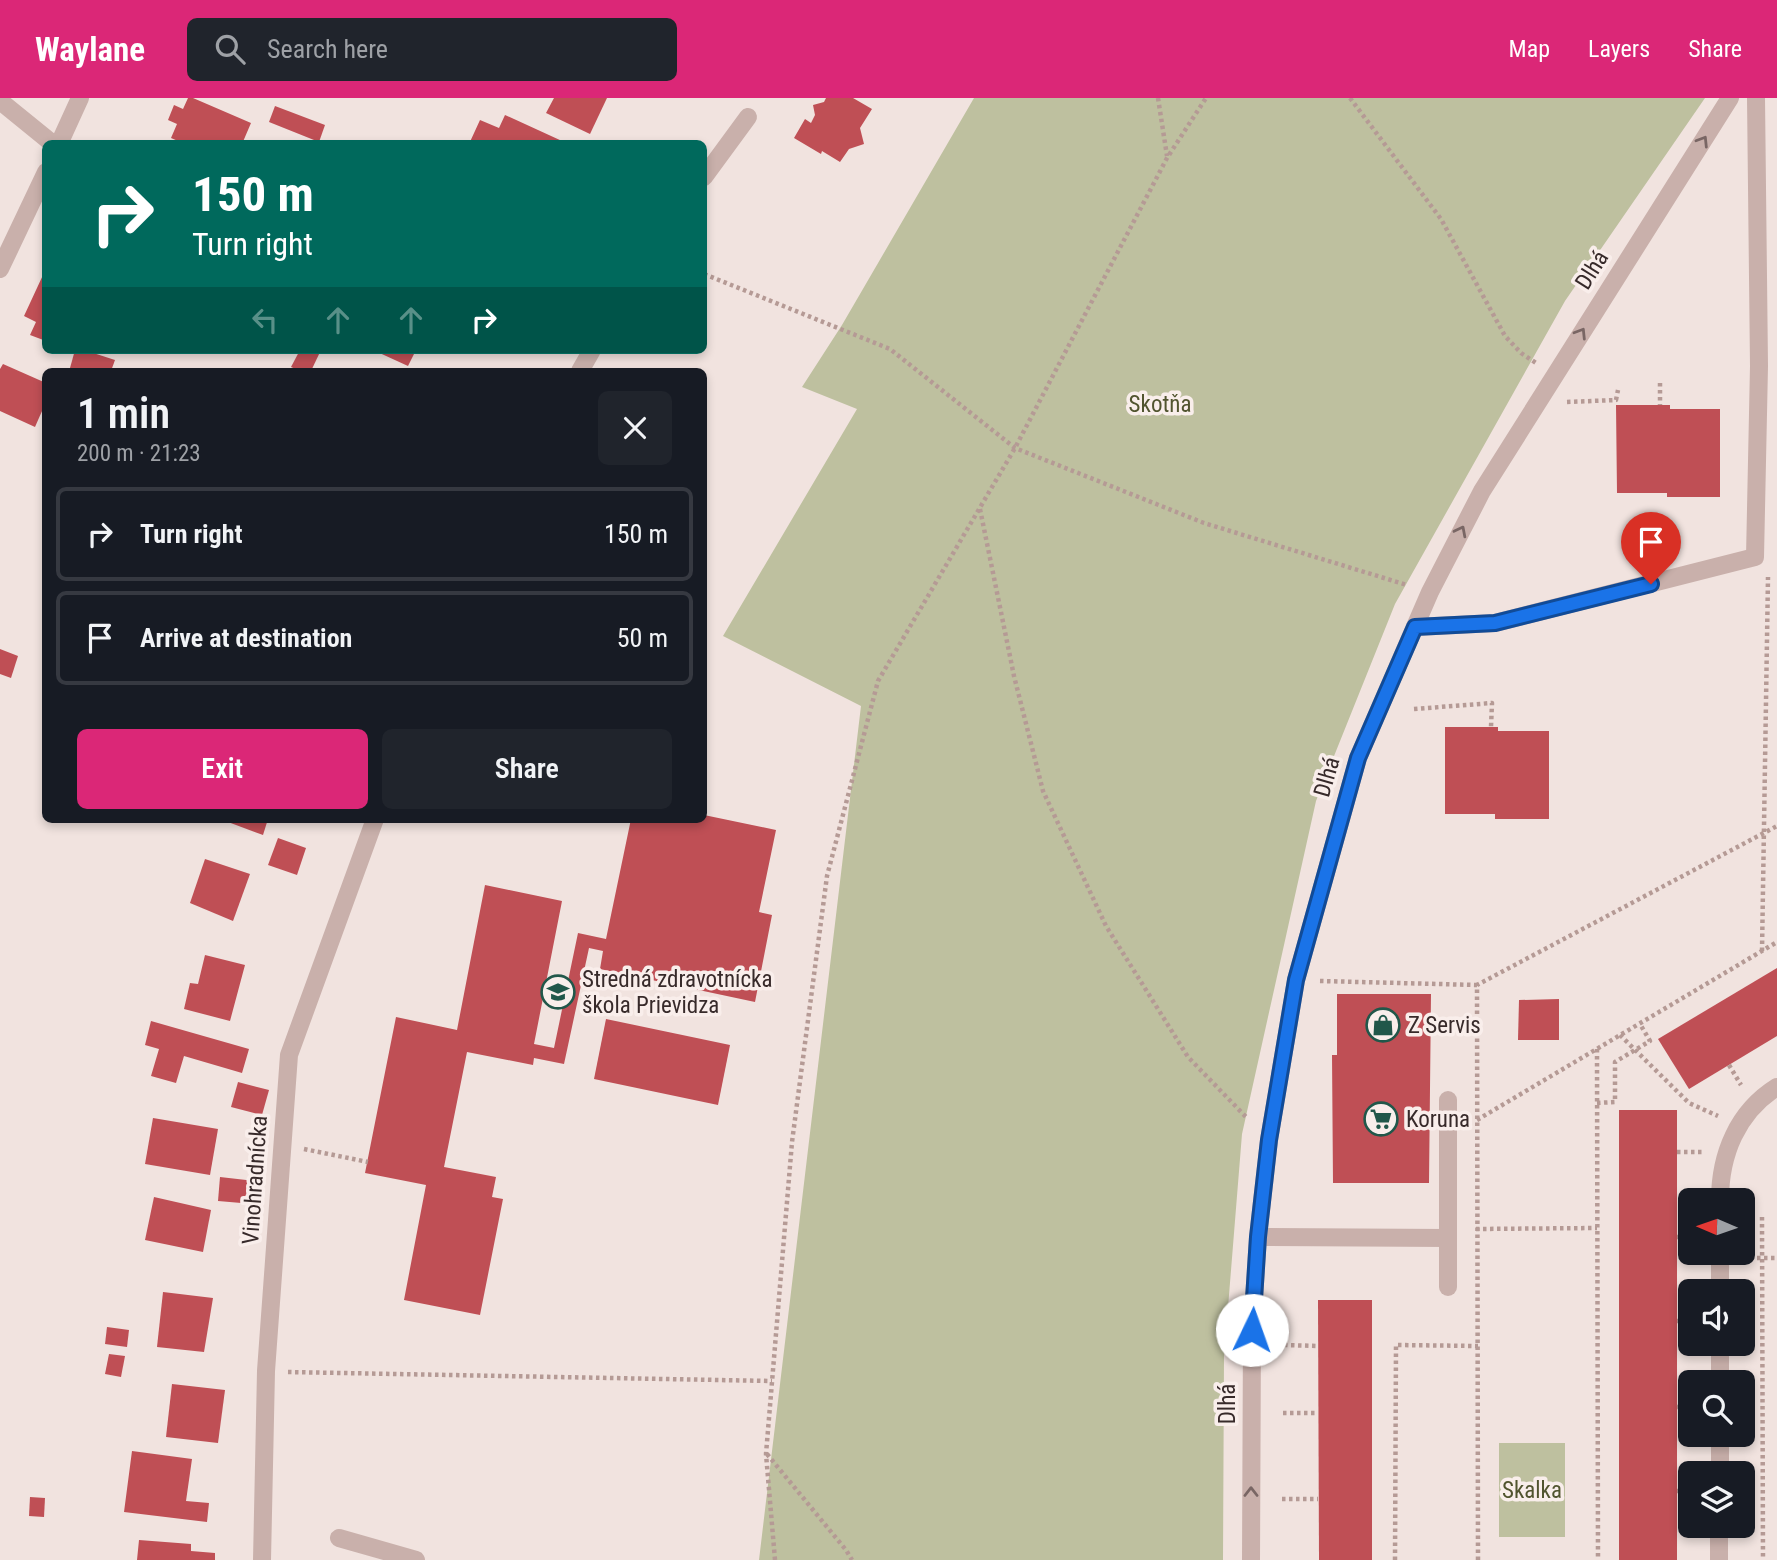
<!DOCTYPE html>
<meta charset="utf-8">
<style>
body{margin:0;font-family:"Roboto Condensed",sans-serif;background:#20242c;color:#f1f3f6;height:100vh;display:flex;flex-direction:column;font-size:26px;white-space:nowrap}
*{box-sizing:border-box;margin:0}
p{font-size:23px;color:#9ea1a6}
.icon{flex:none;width:38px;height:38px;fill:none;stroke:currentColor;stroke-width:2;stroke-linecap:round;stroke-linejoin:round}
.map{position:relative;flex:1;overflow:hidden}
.panel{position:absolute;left:42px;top:270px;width:665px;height:455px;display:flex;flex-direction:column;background:#171b24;border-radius:10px;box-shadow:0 4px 10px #0003}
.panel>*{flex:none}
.guide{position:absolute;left:42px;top:42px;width:665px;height:214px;border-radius:10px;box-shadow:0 4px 10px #0003;background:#00695c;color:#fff;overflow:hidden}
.needle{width:46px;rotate:272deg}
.buttons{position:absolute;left:1678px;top:1090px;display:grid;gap:14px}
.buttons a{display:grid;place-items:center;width:77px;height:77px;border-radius:10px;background:#171b24;box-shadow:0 4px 10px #0003;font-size:35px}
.pin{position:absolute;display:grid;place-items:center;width:60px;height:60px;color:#fff;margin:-72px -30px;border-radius:50% 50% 50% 0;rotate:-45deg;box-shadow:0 0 7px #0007}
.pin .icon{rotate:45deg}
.me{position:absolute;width:77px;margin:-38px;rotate:3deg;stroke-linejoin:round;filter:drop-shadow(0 0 5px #0008)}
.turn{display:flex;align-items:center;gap:24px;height:147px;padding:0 35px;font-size:32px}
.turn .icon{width:91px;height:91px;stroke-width:2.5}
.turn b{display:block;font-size:49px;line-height:60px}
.lanes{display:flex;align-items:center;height:66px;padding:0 35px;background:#0003;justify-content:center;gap:35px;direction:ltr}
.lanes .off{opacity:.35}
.round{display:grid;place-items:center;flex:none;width:74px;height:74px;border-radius:10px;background:#20242c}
.summary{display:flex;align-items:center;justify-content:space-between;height:119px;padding:0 35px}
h1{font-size:42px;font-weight:600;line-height:52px}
.primary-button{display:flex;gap:14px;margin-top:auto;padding:14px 35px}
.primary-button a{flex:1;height:80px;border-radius:10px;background:#db2777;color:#fff;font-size:28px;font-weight:600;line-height:80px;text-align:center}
.primary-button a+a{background:#20242c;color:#f1f3f6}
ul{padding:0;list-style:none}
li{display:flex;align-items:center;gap:21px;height:94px;margin:0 14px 10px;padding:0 21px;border:4px solid #363941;border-radius:10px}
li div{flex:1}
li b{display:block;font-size:26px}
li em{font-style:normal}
header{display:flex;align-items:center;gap:42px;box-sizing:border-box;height:98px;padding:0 35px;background:#db2777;color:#fff}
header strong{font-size:33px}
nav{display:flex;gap:38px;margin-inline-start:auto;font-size:24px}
.search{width:490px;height:63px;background:#20242c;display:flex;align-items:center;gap:18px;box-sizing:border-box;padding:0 24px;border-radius:10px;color:#9ea1a6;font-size:26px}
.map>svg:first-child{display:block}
</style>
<header>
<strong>Waylane</strong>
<div class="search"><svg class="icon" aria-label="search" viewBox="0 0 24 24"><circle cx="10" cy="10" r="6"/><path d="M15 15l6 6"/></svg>Search here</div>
<nav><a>Map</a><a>Layers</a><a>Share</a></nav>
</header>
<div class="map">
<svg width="1777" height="1462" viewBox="0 0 1777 1462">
<rect width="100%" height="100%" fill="#f1e3df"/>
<g fill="#bec09f">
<polygon points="974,0 1705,0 1565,203 1395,506 1316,703 1242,1036 1224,1259 1223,1462 759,1462 861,608 723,538 857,311 802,289 842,227"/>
<rect x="1499" y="1345" width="66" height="94"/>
</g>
<g fill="#bf4f55">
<polygon points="188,0 193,0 251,25 242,46 185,46 171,40 177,26 168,22 174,7 183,11"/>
<polygon points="554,0 607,0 590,36 546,15"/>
<polygon points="826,0 853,0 872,11 860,30 864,46 849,51 840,64 822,53 821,56 794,40 805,21 811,25 815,17 813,7 824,4"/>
<polygon points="275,8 325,27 319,44 269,24"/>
<polygon points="505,17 562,43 560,46 469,46 480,22 499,30"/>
<polygon points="43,177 46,178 46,243 30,237 36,224 24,218"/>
<polygon points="75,252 84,252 115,262 111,273 80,273 70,270"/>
<polygon points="300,252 321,252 311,273 300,273 291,269"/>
<polygon points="373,252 416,252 408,268"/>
<polygon points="3,266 46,285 46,304 35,329 0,313 0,271"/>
<polygon points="1616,307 1670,307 1670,311 1720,311 1720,399 1667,399 1667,395 1617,395"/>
<polygon points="0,551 18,558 11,580 0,576"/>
<polygon points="1445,629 1498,629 1498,633 1549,633 1549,721 1495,721 1495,716 1445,716"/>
<polygon points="704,717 776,732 759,814 772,817 755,904 600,871 603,853 589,850 564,966 534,960 533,967 467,954 444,1069 496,1079 492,1099 503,1101 480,1217 404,1202 426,1087 365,1075 396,919 457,932 485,787 562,803 534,946 554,950 578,835 606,841 631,721 704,721"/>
<polygon points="220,721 268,721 263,737"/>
<polygon points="278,740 306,750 297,777 268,767"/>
<polygon points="205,761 250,776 233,823 190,805"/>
<polygon points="205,857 245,867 230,923 184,911 190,885 198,886"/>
<polygon points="1777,870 1777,938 1689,991 1658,941"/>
<polygon points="1337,896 1431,896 1429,1085 1333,1085 1332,957 1337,957"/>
<polygon points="1559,901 1559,942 1518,942 1519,902"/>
<polygon points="606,921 730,947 718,1007 594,981"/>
<polygon points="151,923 249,951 242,975 184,958 176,985 151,978 159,951 145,947"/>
<polygon points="238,984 269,992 262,1017 231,1009"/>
<rect x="1619" y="1012" width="58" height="450"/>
<polygon points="153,1020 218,1031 210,1077 145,1066"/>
<polygon points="220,1079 255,1083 253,1106 218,1103"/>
<polygon points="154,1099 211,1112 203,1154 145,1142"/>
<polygon points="163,1194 213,1200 204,1254 157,1249"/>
<polygon points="1318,1202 1372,1202 1372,1462 1319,1462"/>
<polygon points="107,1229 129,1232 127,1249 105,1246"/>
<polygon points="109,1256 125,1258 121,1279 105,1276"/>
<polygon points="172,1286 225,1292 218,1345 166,1339"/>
<polygon points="132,1353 192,1361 186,1403 209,1405 207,1424 124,1414"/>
<polygon points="30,1399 45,1400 44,1419 29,1418"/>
<polygon points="139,1442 191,1446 191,1453 215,1455 215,1462 137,1462"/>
</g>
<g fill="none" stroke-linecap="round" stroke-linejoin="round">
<g stroke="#b59a95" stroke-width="4.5" stroke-dasharray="3.5 3.5" stroke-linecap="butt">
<polyline points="1158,0 1167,58"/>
<polyline points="1350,0 1441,121 1505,238 1521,255 1536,265"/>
<polyline points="704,176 890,251 1015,350 1204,425 1407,487"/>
<polyline points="1660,285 1660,307"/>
<polyline points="1567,304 1616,302 1618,292"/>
<polyline points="980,411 1014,578 1043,693 1106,828 1188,959 1247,1020"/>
<polyline points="1414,611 1492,605 1491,629"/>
<polyline points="1762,853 1768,479"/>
<polyline points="1320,883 1477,887"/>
<polyline points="1620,937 1689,1005 1718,1018"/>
<polyline points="1597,951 1598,1462"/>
<polyline points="1729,967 1741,987"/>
<polyline points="1597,1005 1615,1004 1615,964 1650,943 1640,926"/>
<polyline points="1477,1022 1777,844"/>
<polyline points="304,1051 368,1064"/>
<polyline points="1677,1054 1705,1054"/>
<polyline points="1762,1119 1763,1462"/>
<polyline points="1476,1131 1597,1130"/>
<polyline points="1677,1139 1690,1139"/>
<polyline points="1743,1160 1777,1160"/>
<polyline points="1677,1223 1690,1223"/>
<polyline points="1284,1247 1318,1248"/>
<polyline points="288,1274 772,1283"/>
<polyline points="1677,1309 1690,1308"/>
<polyline points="1283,1315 1318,1315"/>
<polyline points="767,1356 846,1452 852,1462"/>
<polyline points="1677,1393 1690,1393"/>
<polyline points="1282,1401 1318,1401"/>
<polyline points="775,1462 766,1356 792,1044 827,778 878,583 1015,350 1167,60 1206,0"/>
<polyline points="1395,1462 1396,1247 1478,1248"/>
<polyline points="1478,1462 1477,887 1777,728"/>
</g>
<g stroke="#c9b0ab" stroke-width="18">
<polyline points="0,3 53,46"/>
<polyline points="59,46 80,0"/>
<polyline points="704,79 748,19"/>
<polyline points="0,171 46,74"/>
<polyline points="580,273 592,252"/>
<polyline points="1415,529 1495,525 1755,459 1759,268 1756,0"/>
<path d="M1720 1102C1720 1057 1737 1014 1777 989"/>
<polyline points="1258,1139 1448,1140"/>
<polyline points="1448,1189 1448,1002"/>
<polyline points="1720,1194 1720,1155"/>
<polyline points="1720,1284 1720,1246"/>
<polyline points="1720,1376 1720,1337"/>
<polyline points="339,1440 416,1462"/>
<polyline points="262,1462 266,1273 289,957 375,721"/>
<polyline points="1251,1462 1252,1232 1258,1139 1269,1042 1296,882 1358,660 1430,494 1482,393 1730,0"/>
<polyline points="1719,1462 1719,1428"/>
</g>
</g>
<defs><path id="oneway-chevron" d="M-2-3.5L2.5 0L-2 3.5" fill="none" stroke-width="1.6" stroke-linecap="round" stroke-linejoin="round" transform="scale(1.75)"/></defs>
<g stroke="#796664">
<use href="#oneway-chevron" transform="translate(1703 43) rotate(-58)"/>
<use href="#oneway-chevron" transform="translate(1581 235) rotate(-58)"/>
<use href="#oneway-chevron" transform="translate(1461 433) rotate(-63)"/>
<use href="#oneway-chevron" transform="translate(1251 1394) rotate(-90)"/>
</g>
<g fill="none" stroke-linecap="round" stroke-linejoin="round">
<defs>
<polyline id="route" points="1252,1232 1258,1139 1269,1042 1296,882 1358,660 1415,529 1495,525 1651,486"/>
</defs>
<use href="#route" stroke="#114b97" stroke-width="18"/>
<use href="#route" stroke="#1a73e8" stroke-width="12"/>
</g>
<defs>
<symbol id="school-ring" viewBox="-11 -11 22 22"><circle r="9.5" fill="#f9eeeb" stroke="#21574a" stroke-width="1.5"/><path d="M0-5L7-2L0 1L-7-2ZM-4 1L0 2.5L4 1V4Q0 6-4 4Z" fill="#21574a"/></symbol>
<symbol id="shop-ring" viewBox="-11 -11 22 22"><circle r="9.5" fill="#f9eeeb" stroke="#21574a" stroke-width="1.5"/><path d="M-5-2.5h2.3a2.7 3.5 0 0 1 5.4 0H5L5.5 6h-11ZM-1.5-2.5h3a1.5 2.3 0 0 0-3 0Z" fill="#21574a"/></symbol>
<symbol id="supermarket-ring" viewBox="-11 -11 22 22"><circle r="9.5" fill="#f9eeeb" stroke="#21574a" stroke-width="1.5"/><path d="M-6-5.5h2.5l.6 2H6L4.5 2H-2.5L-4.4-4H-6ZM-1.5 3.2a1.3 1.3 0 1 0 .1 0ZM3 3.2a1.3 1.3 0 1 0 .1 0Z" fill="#21574a"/></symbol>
</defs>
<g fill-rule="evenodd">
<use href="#school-ring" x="539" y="875" width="38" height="38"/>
<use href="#shop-ring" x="1364" y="908" width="38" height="38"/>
<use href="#supermarket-ring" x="1362" y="1002" width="38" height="38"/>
</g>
<g text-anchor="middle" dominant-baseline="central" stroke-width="7" stroke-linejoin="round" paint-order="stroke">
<g font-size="23" fill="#372a2a" stroke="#f9eeeb">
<text transform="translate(1592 172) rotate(-58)">Dlhá</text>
<text transform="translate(1327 679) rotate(-74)">Dlhá</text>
<text transform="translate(255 1082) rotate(-86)">Vinohradnícka</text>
<text transform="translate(1227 1306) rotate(-90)">Dlhá</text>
</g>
<g font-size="23" fill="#51542f" stroke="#f9eeeb">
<text x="1160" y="306">Skotňa</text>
<text x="1532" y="1392">Skalka</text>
</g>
<g font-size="23" fill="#372a2a" stroke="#f9eeeb" text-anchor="start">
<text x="582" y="881">Stredná zdravotnícka<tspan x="582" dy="26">škola Prievidza</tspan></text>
<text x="1408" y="927">Z Servis</text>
<text x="1406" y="1021">Koruna</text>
</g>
</g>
</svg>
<div class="buttons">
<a><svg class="needle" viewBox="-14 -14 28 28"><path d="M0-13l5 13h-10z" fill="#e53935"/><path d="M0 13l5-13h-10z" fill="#9ea1a6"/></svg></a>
<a><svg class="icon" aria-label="sound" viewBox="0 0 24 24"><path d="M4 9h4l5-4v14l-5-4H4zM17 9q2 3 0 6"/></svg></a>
<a><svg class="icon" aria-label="search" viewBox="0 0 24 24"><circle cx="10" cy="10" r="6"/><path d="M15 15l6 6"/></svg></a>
<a><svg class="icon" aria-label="layers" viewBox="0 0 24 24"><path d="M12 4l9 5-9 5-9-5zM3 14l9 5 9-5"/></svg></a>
</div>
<div class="pin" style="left:1651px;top:486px;background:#d93025"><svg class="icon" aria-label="arrive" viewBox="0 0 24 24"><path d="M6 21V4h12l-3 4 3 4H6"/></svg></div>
<svg class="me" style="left:1252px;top:1232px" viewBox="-20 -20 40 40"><circle r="19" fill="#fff"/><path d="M0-13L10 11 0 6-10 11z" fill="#1a73e8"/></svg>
<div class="guide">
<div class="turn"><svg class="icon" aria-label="right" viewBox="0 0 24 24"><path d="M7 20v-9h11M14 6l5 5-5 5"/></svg><div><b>150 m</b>Turn right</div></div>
<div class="lanes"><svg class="icon off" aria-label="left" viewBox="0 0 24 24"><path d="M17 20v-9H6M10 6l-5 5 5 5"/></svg><svg class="icon off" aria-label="ahead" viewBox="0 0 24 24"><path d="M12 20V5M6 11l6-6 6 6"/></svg><svg class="icon off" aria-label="ahead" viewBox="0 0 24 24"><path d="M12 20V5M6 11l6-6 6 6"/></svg><svg class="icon" aria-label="right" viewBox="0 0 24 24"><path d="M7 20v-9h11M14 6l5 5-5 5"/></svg></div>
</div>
<section class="panel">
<div class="summary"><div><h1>1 min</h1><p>200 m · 21:23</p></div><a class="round"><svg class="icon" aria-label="close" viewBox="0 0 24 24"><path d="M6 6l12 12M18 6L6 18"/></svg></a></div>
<ul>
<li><svg class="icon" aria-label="right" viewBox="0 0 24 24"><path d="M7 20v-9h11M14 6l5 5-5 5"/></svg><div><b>Turn right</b></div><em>150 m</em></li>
<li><svg class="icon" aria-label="arrive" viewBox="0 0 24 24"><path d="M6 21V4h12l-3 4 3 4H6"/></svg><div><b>Arrive at destination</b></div><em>50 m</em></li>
</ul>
<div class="primary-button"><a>Exit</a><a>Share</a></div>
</section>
</div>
